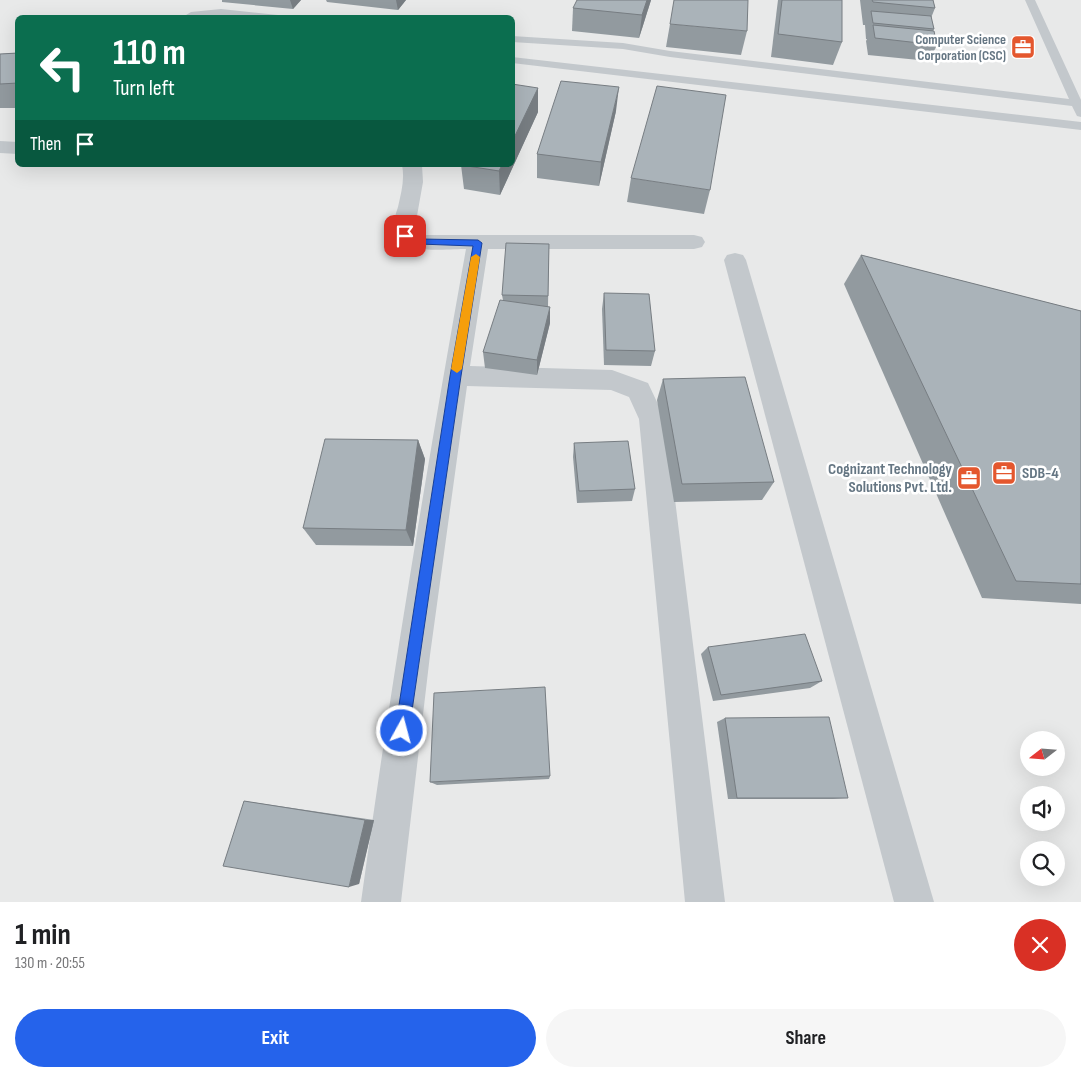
<!DOCTYPE html>
<meta charset="utf-8">
<style>
body{margin:0;font-family:"Sofia Sans Condensed",sans-serif;background:#f6f6f6;color:#202124;height:100vh;display:flex;flex-direction:column;font-size:19px;white-space:nowrap}
*{box-sizing:border-box;margin:0}
p{font-size:16px;color:#757577}
.icon{flex:none;width:28px;height:28px;fill:none;stroke:currentColor;stroke-width:2;stroke-linecap:round;stroke-linejoin:round}
.map{position:relative;height:902px;overflow:hidden}
.side{display:flex;flex-direction:column;background:#fff;flex:1}
.side>*{flex:none}
.guide{position:absolute;left:15px;top:15px;width:500px;height:152px;border-radius:8px;box-shadow:0 5px 20px #0002;background:#0b6e4f;color:#fff;overflow:hidden}
.needle{width:32px;rotate:253deg}
.controls{position:absolute;left:1020px;top:731px;display:grid;gap:10px}
.controls a{display:grid;place-items:center;width:45px;height:45px;border-radius:50%;background:#fff;box-shadow:0 5px 20px #0002;font-size:25px}
.pin{position:absolute;display:grid;place-items:center;width:42px;height:42px;color:#fff;margin:-21px;border-radius:10px;box-shadow:0 2px 8px #0006}
.me{position:absolute;width:55px;margin:-28px;rotate:7deg;stroke-linejoin:round;filter:drop-shadow(0 0 4px #0008)}
.turn{display:flex;align-items:center;gap:18px;height:105px;padding:0 15px;font-size:22px}
.turn .icon{width:65px;height:65px;stroke-width:2.5}
.turn b{display:block;font-size:35px;line-height:42px}
.then{display:flex;align-items:center;height:48px;padding:0 15px;background:#0003;gap:10px;font-size:19px}
.round{display:grid;place-items:center;flex:none;width:52px;height:52px;border-radius:26px;background:#f6f6f6}
.overview{display:flex;align-items:center;justify-content:space-between;height:85px;padding:0 15px}
h1{font-size:30px;font-weight:700;line-height:38px}
.button{display:flex;gap:10px;margin-top:auto;padding:10px 15px}
.button a{flex:1;height:58px;border-radius:30px;background:#2563eb;color:#fff;font-size:20px;font-weight:700;line-height:58px;text-align:center}
.button a+a{background:#f6f6f6;color:#202124}
.map>svg:first-child{display:block}
</style>
<div class="map">
<svg width="1081" height="902" viewBox="0 0 1081 902">
<rect width="100%" height="100%" fill="#fafaf8"/>
<path fill="#e8e9e9" fill-rule="evenodd" d="M0 0H1081V902H0ZM18 18H512V165H18ZM1029 740H1056V768H1029ZM1029 795H1056V822H1029ZM1029 850H1056V878H1029Z"/>
<g fill="none" stroke-linecap="round" stroke-linejoin="round">
<g fill="#c3c8cc" fill-rule="evenodd">
<polygon points="1025,0 1035,0 1081,100 1081,117 1077,116 1072,106 670,57 623,49 512,42 512,36 623,43 670,51 1069,99"/>
<polygon points="221,9 278,15 283,18 244,18 221,15 189,18 186,15 191,12"/>
<polygon points="512,57 1081,122 1081,130 512,63"/>
</g>
<g fill="#c3c8cc" fill-rule="evenodd">
<polygon points="0,141 18,142 18,154 0,153"/>
<path d="M402 165H422L423 182 415 227V232L422 235H694L702 237 705 242 702 247 694 249H488L470 366 612 370 648 383 665 419 725 902H685L639 419 629 397 611 390 467 386 430 655 401 902H361C391 683 427 466 466 249 451 249 403 254 395 238 391 229 395 216 398 207 401 193 405 180 402 165Z"/>
<polygon points="735,253 743,255 746,260 934,902 894,902 724,260 727,255"/>
</g>
</g>
<g fill="#929a9f">
<polygon points="222,0 301,0 293,9 222,2"/>
<polygon points="326,0 406,0 398,10 327,2"/>
<polygon points="651,0 639,38 572,31 573,8"/>
<polygon points="778,0 842,0 842,42 833,65 771,57"/>
<polygon points="860,0 933,0 935,8 931,18 934,29 933,31 937,45 929,61 868,55 866,41 867,39 866,39 865,25 863,25"/>
<polygon points="670,24 747,31 741,55 666,47"/>
<polygon points="18,53 18,108 0,108 0,54"/>
<polygon points="538,88 538,112 500,195 464,189 461,165"/>
<polygon points="616,111 599,186 537,178 537,154"/>
<polygon points="631,178 710,190 704,214 627,202"/>
<polygon points="549,244 548,307 550,323 537,375 485,368 483,352 503,300 502,295"/>
<polygon points="861,255 1081,311 1081,604 982,598 844,284"/>
<polygon points="604,293 655,351 651,366 604,365 602,309"/>
<polygon points="663,379 774,482 762,500 674,502 657,400"/>
<polygon points="418,440 425,459 413,546 316,545 303,528"/>
<polygon points="574,443 635,489 632,501 577,503 573,457"/>
<polygon points="708,647 822,681 810,688 713,701 701,654"/>
<polygon points="725,718 848,798 833,799 728,799 717,722"/>
<polygon points="550,776 549,779 437,785 430,782"/>
<polygon points="244,801 258,803 374,820 359,884"/>
</g>
<g fill="#777d82">
<polygon points="290,0 301,0 293,9"/>
<polygon points="396,0 406,0 398,10"/>
<polygon points="647,0 651,0 639,38 642,15"/>
<polygon points="619,87 616,111 599,186 601,162"/>
<polygon points="538,88 538,112 500,195 499,171 502,165 512,165 512,142"/>
<polygon points="550,307 550,323 537,375 537,360"/>
<polygon points="418,440 425,459 413,546 406,530"/>
<polygon points="365,820 374,820 359,884 349,887"/>
</g>
<g fill="#aab3b9" stroke="#777d82">
<polygon points="577,0 647,0 642,15 573,8"/>
<polygon points="674,0 748,0 747,31 670,24"/>
<polygon points="782,0 842,0 842,42 778,34"/>
<polygon points="872,0 933,0 935,8 873,2"/>
<polygon points="871,11 931,16 934,29 873,23"/>
<polygon points="873,25 934,31 937,45 875,38"/>
<polygon points="18,53 18,83 0,84 0,54"/>
<polygon points="561,81 619,87 601,162 537,154"/>
<polygon points="512,84 538,88 512,142"/>
<polygon points="657,86 726,95 710,190 631,178"/>
<polygon points="461,165 502,165 499,171"/>
<polygon points="506,243 549,244 548,296 502,295"/>
<polygon points="861,255 1081,311 1081,584 1016,581"/>
<polygon points="604,293 649,294 655,351 606,350"/>
<polygon points="500,300 550,307 537,360 483,352"/>
<polygon points="745,377 774,482 682,484 663,379"/>
<polygon points="325,439 418,440 406,530 303,528"/>
<polygon points="628,441 635,489 579,491 574,443"/>
<polygon points="805,634 822,681 721,695 708,647"/>
<polygon points="545,687 550,776 430,782 434,693"/>
<polygon points="829,717 848,798 737,798 725,718"/>
<polygon points="244,801 365,820 349,887 223,866"/>
</g>
<polygon fill="#2563eb" stroke="#184099" points="405,233 420,239 478,240 482,243 461,376 409,731 407,736 402,738 397,736 395,731 450,376 473,246 419,244 402,238 401,236"/>
<polygon fill="#f59e0b" points="476,254 480,257 462,369 457,373 451,369 471,257"/>
<defs>
<symbol id="office-square" viewBox="-11 -11 22 22"><rect x="-9" y="-9" width="18" height="18" rx="4" fill="#e4572e" stroke="#fff"/><path d="M-6-3h4V-5.5h4V-3h4V5H-6ZM-1-4.5V-3h2v-1.5ZM-6 0V1H6V0Z" fill="#fff"/></symbol>
</defs>
<g fill-rule="evenodd">
<use href="#office-square" x="1009" y="33" width="28" height="28"/>
<use href="#office-square" x="990" y="459" width="28" height="28"/>
<use href="#office-square" x="955" y="464" width="28" height="28"/>
</g>
<g text-anchor="middle" dominant-baseline="central" stroke-width="5" stroke-linejoin="round" paint-order="stroke">
<g font-size="14" font-weight="bold" fill="#657683" stroke="#fff" text-anchor="end">
<text x="1006" y="39">Computer Science<tspan x="1006" dy="16">Corporation (CSC)</tspan></text>
</g>
<g font-size="16" font-weight="bold" fill="#657683" stroke="#fff" text-anchor="end">
<text x="952" y="469">Cognizant Technology<tspan x="952" dy="18">Solutions Pvt. Ltd.</tspan></text>
<text x="1022" y="473" text-anchor="start">SDB-4</text>
</g>
</g>
</svg>
<div class="controls">
<a><svg class="needle" viewBox="-14 -14 28 28"><path d="M0-13l5 13h-10z" fill="#e53935"/><path d="M0 13l5-13h-10z" fill="#757577"/></svg></a>
<a><svg class="icon" aria-label="sound" viewBox="0 0 24 24"><path d="M4 9h4l5-4v14l-5-4H4zM17 9q2 3 0 6"/></svg></a>
<a><svg class="icon" aria-label="search" viewBox="0 0 24 24"><circle cx="10" cy="10" r="6"/><path d="M15 15l6 6"/></svg></a>
</div>
<div class="pin" style="left:405px;top:236px;background:#d93025"><svg class="icon" aria-label="arrive" viewBox="0 0 24 24"><path d="M6 21V4h12l-3 4 3 4H6"/></svg></div>
<svg class="me" style="left:402px;top:731px" viewBox="-20 -20 40 40"><circle r="17" fill="#2563eb" stroke="#fff" stroke-width="3"/><path d="M0-11L8 9 0 5-8 9z" fill="#fff"/></svg>
<div class="guide">
<div class="turn"><svg class="icon" aria-label="left" viewBox="0 0 24 24"><path d="M17 20v-9H6M10 6l-5 5 5 5"/></svg><div><b>110 m</b>Turn left</div></div>
<div class="then">Then<svg class="icon" aria-label="arrive" viewBox="0 0 24 24"><path d="M6 21V4h12l-3 4 3 4H6"/></svg></div>
</div>
</div>
<section class="side">
<div class="overview"><div><h1>1 min</h1><p>130 m · 20:55</p></div><a class="round" style="background:#d93025;color:#fff"><svg class="icon" aria-label="close" viewBox="0 0 24 24"><path d="M6 6l12 12M18 6L6 18"/></svg></a></div>
<div class="button"><a>Exit</a><a>Share</a></div>
</section>
